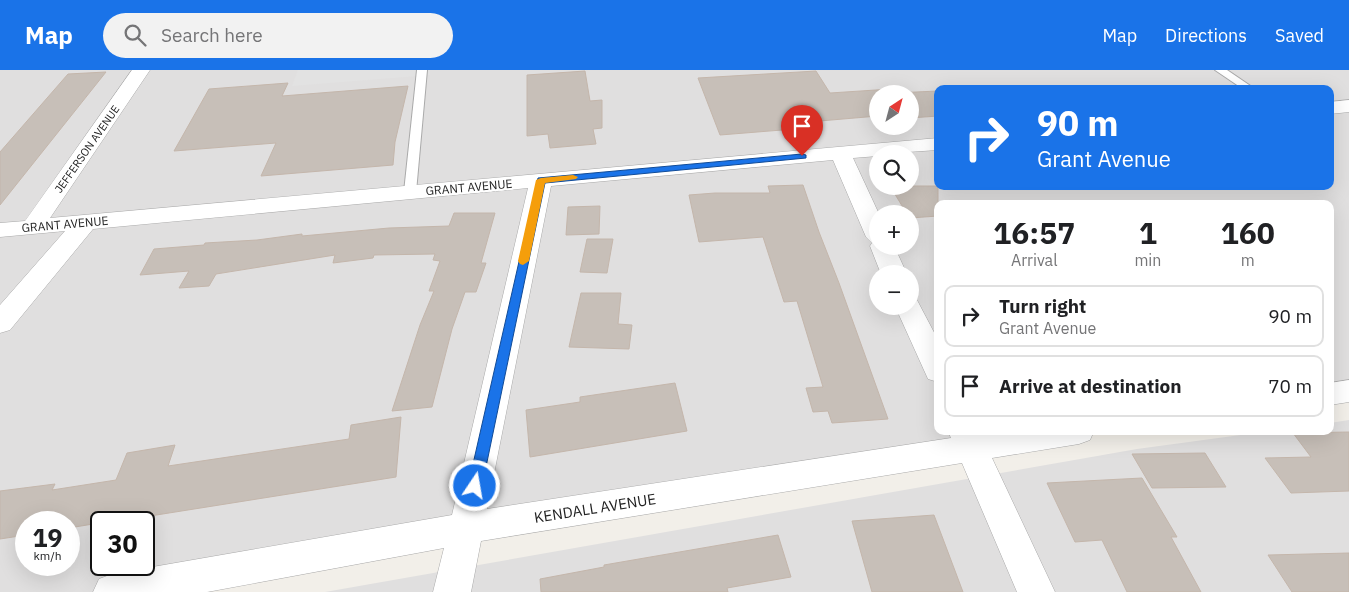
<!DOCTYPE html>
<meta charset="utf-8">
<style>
body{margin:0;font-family:"IBM Plex Sans",sans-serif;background:#f2f2f2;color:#202124;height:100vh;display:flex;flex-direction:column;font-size:19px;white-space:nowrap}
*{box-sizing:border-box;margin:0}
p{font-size:16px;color:#757577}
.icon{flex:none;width:28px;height:28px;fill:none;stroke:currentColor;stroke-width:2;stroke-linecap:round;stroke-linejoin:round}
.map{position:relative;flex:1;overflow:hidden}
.details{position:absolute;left:934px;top:130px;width:400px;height:235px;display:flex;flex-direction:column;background:#fff;border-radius:10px;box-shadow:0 5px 20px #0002}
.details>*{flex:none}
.top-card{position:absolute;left:934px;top:15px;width:400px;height:105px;border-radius:10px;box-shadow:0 5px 20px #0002;background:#1a73e8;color:#fff;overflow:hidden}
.needle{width:32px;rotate:36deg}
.fabs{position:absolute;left:869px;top:15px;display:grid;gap:10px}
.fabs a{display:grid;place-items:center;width:50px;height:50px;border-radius:50%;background:#fff;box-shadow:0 5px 20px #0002;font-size:25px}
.speed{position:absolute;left:15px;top:441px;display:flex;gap:10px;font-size:25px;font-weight:700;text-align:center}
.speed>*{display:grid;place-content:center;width:65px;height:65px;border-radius:50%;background:#fff;box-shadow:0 5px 20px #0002;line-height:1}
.speed small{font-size:12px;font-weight:400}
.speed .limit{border:2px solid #111;border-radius:8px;background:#fff;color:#111}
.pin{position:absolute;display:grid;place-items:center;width:42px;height:42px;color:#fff;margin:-51px -21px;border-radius:50% 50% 50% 0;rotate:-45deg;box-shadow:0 0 5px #0007}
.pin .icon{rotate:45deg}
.me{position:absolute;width:55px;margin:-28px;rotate:12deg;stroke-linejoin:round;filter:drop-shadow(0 0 4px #0008)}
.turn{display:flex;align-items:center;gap:18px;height:105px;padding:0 20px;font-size:22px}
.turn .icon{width:65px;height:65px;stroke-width:2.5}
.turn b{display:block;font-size:35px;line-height:42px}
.eta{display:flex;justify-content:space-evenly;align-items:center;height:85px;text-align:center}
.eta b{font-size:30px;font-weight:700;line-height:35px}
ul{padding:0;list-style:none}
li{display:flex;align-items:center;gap:15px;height:62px;margin:0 10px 8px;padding:0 10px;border:2px solid #e0e0e0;border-radius:10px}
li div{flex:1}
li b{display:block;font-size:19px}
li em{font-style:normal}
header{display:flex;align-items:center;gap:30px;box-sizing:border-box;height:70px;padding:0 25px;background:#1a73e8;color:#fff}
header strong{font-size:24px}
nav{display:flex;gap:28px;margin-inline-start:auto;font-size:18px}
.search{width:350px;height:45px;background:#f2f2f2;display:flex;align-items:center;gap:12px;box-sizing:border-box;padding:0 18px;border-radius:28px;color:#757577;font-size:19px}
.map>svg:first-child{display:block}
</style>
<header>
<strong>Map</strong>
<div class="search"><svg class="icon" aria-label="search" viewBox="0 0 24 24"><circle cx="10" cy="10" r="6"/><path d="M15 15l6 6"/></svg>Search here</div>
<nav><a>Map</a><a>Directions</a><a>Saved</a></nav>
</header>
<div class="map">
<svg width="1349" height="522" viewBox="0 0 1349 522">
<rect width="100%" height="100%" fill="#f2efe9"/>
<g fill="#e0dfdf" fill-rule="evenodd">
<path d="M0 0H1349V321L1330 324V134H938V361H1079L112 522H0ZM938 19H1330V116H938ZM878 24H910V56H878ZM878 84H910V116H878ZM878 144H910V176H878ZM878 204H910V236H878ZM26 452H69V495H26ZM101 452H144V495H101Z"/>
<polygon points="1349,350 1349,522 325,522 1137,379 1270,361 1330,361 1330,353"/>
</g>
<polygon fill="#e2e2e2" points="298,0 430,0 430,5 292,16"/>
<g fill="#c7bfb8" stroke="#c4b6ab">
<polygon points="585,1 590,31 602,30 602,58 593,59 596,74 550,78 548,64 527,66 527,5"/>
<polygon points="816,1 830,23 891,19 894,23 938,21 938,46 910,48 910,24 878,24 878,46 808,52 809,54 805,55 807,58 720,65 698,8"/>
<polygon points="106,2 0,135 0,82 68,4"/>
<polygon points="288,13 282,26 408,16 395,72 393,95 261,106 276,73 174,81 209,19"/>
<polygon points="803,115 819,162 839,213 888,349 832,353 828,341 813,342 806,318 823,317 797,231 784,232 763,167 699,172 689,125 715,123 770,123 768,116"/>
<polygon points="890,116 938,116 938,146 910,148 910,144 907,144"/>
<polygon points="600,136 599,164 566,165 568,137"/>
<polygon points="454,143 495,143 481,193 486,193 476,222 465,222 452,259 432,337 392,341 420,255 434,221 429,221 440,191 433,190 435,184 374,185 373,188 333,193 335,185 216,204 209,216 179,218 189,201 140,205 154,179 204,175 205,173 257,170 302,164 302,166 389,158 449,156"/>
<polygon points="587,169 613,169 607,203 580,202"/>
<polygon points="581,223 621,223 618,254 632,255 629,279 569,277"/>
<polygon points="675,313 687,361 530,387 526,340 580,332 580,327"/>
<polygon points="401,347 396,407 150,446 150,448 119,452 101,452 101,455 98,456 99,453 69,458 69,452 26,452 26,465 0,469 0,421 55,414 52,420 116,410 127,383 175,375 168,396 349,369 351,355"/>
<polygon points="1349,362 1349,421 1291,423 1265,388 1311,387 1293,363"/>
<polygon points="1205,383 1226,417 1152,418 1132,384"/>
<polygon points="1142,408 1177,467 1171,467 1201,522 1127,522 1102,470 1075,472 1047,413"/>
<polygon points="934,445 963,522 872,522 852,451"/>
<polygon points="778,465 791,507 727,518 728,522 541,522 540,509 604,497 604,495"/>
<polygon points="1349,483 1349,522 1292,522 1268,485"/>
</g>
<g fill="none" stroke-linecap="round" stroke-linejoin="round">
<defs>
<g id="service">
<polygon points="417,0 427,0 416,122 410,126 404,122"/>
<polygon points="1215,0 1227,0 1255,19 1243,19"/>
</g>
<g id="minor">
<polygon points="132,0 150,0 50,148 938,68 938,80 878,84 878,86 853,88 879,144 878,144 878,176 894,176 907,204 881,204 870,176 872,173 866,167 833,90 551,116 487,439 951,368 948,361 980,361 981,363 995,361 1094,361 1090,370 1079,374 992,388 1055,522 1017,522 962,393 481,471 471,522 433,522 444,478 207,522 93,522 99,509 112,504 452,445 528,118 93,159 10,260 0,263 0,235 65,161 0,167 0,153 25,151"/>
<polygon points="1349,30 1349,42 1330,44 1330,32"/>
<polygon points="910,227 917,230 938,270 938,312 928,309 895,236 910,236"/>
<polygon points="1349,310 1349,332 1330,335 1330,313"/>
</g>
</defs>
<use href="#service" stroke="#a9a9a9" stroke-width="2"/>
<use href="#minor" stroke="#a9a9a9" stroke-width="1"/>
<use href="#service" fill="#fff" fill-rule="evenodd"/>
<use href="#minor" fill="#fff" fill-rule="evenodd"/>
</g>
<polygon fill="#1a73e8" stroke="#114b97" points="802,84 806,85 806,88 545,113 482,416 480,420 475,422 470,420 468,416 538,108"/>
<polygon fill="#f59e0b" points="573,105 578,107 576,109 545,113 529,191 523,195 520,194 518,191 536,110 541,108"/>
<g text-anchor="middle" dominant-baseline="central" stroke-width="4" stroke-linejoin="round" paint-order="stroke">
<g font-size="11" fill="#222" stroke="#fff">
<text transform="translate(87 79) rotate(-55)">JEFFERSON AVENUE</text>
</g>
<g font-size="12" fill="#222" stroke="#fff">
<text transform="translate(469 117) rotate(-5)">GRANT AVENUE</text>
<text transform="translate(65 154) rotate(-5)">GRANT AVENUE</text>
</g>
<g font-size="15" fill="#222" stroke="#fff">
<text transform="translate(595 438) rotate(-9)">KENDALL AVENUE</text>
</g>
</g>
</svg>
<div class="fabs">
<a><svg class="needle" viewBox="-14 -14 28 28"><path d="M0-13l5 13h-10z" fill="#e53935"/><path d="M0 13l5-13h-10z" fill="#757577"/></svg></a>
<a><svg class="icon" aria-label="search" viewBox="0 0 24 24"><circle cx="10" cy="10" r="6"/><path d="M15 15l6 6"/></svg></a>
<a>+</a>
<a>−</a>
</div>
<div class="speed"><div>19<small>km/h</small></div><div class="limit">30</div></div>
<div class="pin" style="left:802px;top:86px;background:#d93025"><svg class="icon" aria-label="arrive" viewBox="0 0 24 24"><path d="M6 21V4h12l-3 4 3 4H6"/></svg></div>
<svg class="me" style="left:475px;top:416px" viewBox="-20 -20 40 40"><circle r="17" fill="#1a73e8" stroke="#fff" stroke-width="3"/><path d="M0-11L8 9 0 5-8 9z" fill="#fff"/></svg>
<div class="top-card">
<div class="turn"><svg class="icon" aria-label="right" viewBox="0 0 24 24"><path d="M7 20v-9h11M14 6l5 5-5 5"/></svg><div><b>90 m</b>Grant Avenue</div></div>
</div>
<section class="details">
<div class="eta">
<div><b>16:57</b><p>Arrival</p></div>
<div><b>1</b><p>min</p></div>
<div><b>160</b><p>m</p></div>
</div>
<ul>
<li><svg class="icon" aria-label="right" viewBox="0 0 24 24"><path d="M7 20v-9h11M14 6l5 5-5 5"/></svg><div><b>Turn right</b><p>Grant Avenue</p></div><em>90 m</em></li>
<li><svg class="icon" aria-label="arrive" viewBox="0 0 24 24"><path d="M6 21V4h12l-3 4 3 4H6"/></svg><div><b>Arrive at destination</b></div><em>70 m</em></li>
</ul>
</section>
</div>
